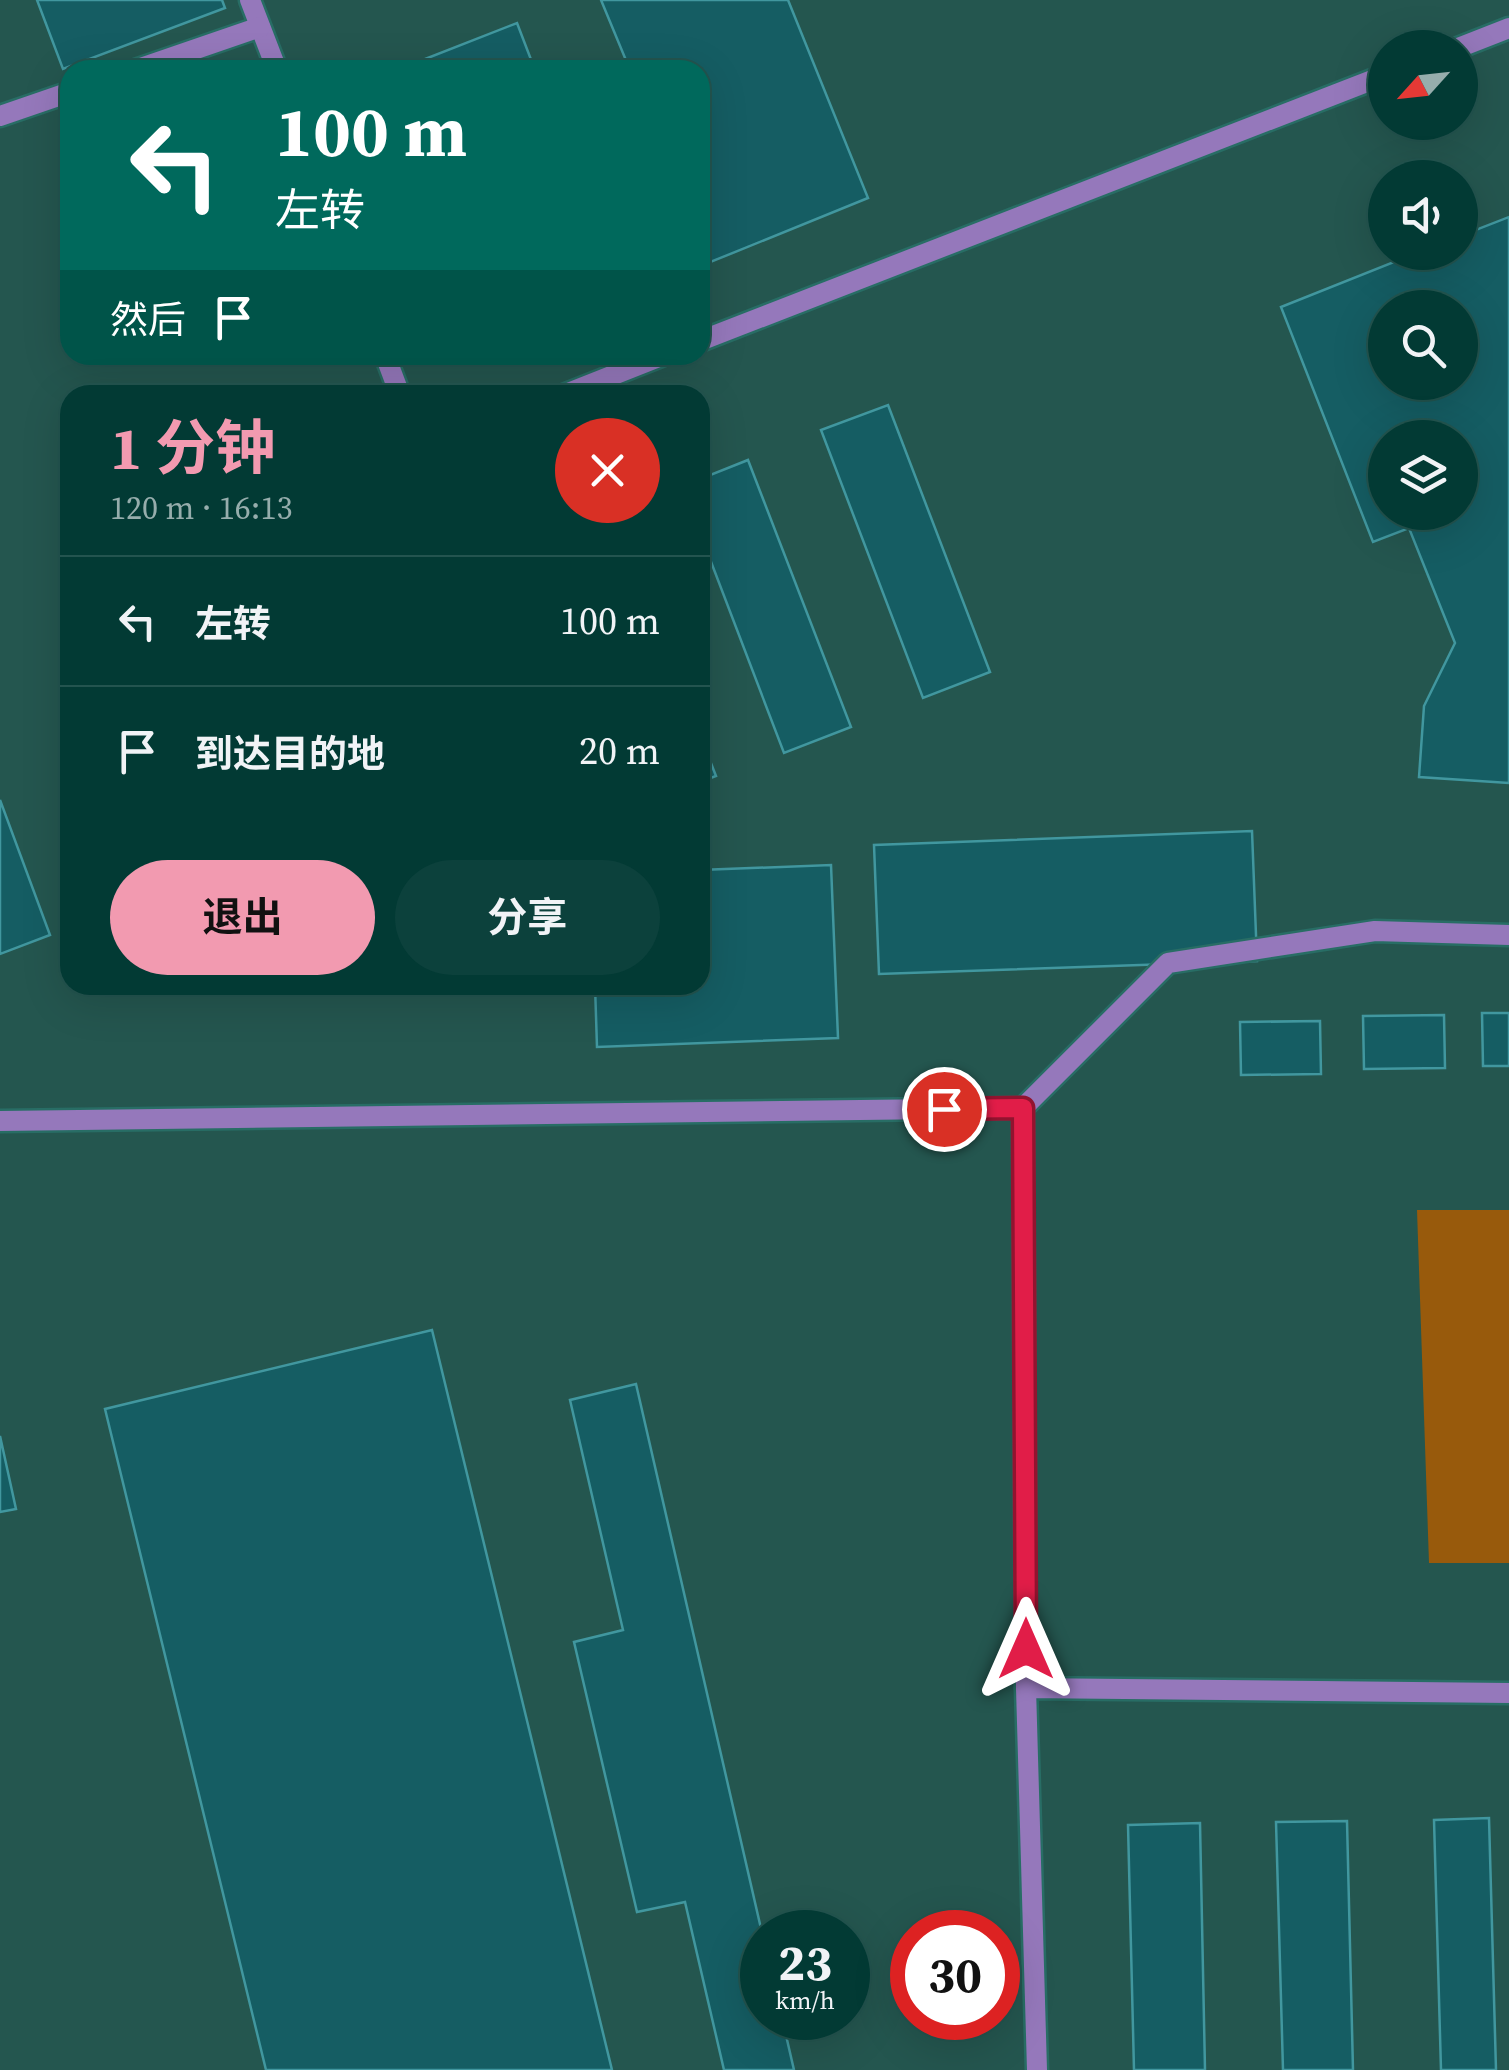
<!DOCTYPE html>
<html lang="zh">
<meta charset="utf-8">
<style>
body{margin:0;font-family:"Source Serif 4","Noto Sans SC",serif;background:#0c413c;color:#f1f3f6;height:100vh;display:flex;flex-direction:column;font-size:38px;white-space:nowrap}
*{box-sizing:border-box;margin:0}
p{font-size:32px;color:#96adac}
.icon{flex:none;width:55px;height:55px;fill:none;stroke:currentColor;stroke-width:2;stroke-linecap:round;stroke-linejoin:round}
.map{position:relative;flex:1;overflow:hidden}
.side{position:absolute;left:60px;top:385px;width:650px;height:610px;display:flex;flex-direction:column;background:#023a34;border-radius:30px;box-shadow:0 10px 40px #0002,0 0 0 2px #23544f}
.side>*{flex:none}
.banner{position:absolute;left:60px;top:60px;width:650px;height:305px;border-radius:30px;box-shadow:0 10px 40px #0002,0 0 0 2px #23544f;background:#00695c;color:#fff;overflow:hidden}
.needle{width:65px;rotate:243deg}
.controls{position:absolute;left:1368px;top:30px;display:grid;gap:20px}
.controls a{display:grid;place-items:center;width:110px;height:110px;border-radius:50%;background:#023a34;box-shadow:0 10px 40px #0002,0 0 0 2px #23544f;font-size:50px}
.speed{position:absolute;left:740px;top:1910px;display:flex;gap:20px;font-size:50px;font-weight:700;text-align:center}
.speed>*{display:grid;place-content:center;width:130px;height:130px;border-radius:50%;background:#023a34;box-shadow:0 10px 40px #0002,0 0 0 2px #23544f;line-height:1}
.speed small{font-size:25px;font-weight:400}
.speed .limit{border:15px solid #d22;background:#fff;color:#111}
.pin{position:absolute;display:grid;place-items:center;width:85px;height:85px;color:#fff;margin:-42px;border:5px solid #fff;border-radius:50%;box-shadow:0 2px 10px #0007}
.me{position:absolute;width:110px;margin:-55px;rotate:0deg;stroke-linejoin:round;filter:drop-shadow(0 0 8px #0008)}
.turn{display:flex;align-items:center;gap:35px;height:210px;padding:0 50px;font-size:45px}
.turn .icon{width:130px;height:130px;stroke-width:2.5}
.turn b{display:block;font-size:70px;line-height:85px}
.then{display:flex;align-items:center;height:95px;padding:0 50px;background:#0003;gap:20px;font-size:38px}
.round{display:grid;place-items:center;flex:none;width:105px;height:105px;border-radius:52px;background:#0c413c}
.head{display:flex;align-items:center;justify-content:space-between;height:170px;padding:0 50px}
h1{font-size:60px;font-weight:700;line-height:75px;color:#f29ab0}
.primary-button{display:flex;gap:20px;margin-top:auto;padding:20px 50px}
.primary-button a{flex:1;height:115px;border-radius:60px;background:#f29ab0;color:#111;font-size:40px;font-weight:700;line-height:115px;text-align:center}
.primary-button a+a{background:#0c413c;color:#f1f3f6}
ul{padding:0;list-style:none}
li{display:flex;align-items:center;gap:30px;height:130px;padding:0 50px;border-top:2px solid #23544f}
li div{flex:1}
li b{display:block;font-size:38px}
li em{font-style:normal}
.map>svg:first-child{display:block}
</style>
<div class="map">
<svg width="1509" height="2070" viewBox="0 0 1509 2070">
<rect width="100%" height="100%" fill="#024d45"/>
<path fill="#24564f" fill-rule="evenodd" d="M0 0H1509V2070H0ZM1385 48H1460V122H1385ZM70 70H700V355H70ZM1385 178H1460V252H1385ZM1385 308H1460V382H1385ZM70 395H700V985H70ZM1385 438H1460V512H1385ZM762 1932H848V2018H762ZM912 1932H998V2018H912Z"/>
<polygon fill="#985a0c" points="1417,1210 1509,1210 1509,1563 1429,1563"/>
<g fill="#155d63" stroke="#41979f" stroke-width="2.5" fill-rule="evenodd">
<polygon points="37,0 222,0 225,8 63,69"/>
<polygon points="601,0 788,0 868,198 708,263 700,244 700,70 630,70"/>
<polygon points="517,23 535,70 397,70"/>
<path d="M1509 217V783L1419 777 1424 706 1455 643 1409 528 1373 542 1281 307 1419 252H1460V236ZM1385 308H1460V382H1385ZM1385 438H1460V512H1385Z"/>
<polygon points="888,405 990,672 923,698 821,430"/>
<polygon points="748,460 851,727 784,753 700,533 700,479"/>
<polygon points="700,735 716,776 700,782"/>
<polygon points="0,800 50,935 0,954"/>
<polygon points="1252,831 1257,961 879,974 874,845"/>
<polygon points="831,865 838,1038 597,1047 595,985 700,985 700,870"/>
<polygon points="1482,1013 1509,1013 1509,1066 1483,1066"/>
<polygon points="1444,1015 1445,1068 1364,1069 1363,1016"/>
<polygon points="1320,1021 1321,1074 1241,1075 1240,1022"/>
<polygon points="432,1330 612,2070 266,2070 105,1409"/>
<polygon points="636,1384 762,1933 762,2018 782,2018 794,2070 724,2070 685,1902 637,1912 574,1642 623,1630 570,1400"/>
<polygon points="0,1436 16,1509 0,1512"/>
<polygon points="1489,1818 1496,2070 1441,2070 1434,1820"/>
<polygon points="1347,1821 1353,2070 1283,2070 1276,1822"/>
<polygon points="1200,1823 1205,2070 1134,2070 1128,1825"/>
</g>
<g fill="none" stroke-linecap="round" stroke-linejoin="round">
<defs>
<g id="minor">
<polyline points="250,0 277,70"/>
<polyline points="1458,48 1509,28"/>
<polyline points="135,70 260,27"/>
<polyline points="0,116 70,92"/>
<polyline points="700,341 1385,75"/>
<polyline points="385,355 400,395"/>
<polyline points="563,395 664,355"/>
<polyline points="0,1121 1023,1108"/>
<polyline points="1026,1688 1023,1108 1168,963 1375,931 1509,935"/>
<polyline points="1037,2070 1026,1688 1509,1693"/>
</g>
</defs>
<use href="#minor" stroke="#286d65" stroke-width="25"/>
<use href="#minor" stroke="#9578bb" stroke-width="20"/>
</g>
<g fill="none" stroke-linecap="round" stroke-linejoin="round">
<defs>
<polyline id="route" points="944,1109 1023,1108 1026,1649"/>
</defs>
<use href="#route" stroke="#92132f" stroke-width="25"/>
<use href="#route" stroke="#e11d48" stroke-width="18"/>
</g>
</svg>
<div class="controls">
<a><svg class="needle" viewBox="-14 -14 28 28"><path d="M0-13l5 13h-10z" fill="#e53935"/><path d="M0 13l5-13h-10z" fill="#96adac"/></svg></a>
<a><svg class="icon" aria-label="sound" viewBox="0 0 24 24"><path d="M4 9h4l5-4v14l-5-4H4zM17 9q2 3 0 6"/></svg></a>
<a><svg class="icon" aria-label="search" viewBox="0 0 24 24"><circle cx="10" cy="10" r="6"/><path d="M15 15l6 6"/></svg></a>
<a><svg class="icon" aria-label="layers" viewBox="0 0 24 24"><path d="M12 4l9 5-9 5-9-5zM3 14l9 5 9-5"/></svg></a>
</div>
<div class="speed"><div>23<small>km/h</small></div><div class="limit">30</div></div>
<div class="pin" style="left:944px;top:1109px;background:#d93025"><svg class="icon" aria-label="arrive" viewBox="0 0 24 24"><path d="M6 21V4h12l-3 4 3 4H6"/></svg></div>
<svg class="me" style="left:1026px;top:1649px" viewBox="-20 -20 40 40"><path d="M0-17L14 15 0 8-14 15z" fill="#e11d48" stroke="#fff" stroke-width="4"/></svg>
<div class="banner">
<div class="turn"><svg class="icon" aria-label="left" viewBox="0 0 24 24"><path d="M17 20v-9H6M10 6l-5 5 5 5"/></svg><div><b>100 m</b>左转</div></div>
<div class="then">然后<svg class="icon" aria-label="arrive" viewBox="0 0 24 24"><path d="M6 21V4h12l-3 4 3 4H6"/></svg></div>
</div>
<section class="side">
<div class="head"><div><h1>1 分钟</h1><p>120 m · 16:13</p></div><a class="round" style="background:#d93025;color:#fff"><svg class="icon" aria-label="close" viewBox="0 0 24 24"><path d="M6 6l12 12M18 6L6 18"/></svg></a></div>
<ul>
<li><svg class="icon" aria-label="left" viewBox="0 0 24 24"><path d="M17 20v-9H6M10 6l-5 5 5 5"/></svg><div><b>左转</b></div><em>100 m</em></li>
<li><svg class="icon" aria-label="arrive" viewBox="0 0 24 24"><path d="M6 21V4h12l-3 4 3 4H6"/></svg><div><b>到达目的地</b></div><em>20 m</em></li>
</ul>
<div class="primary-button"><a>退出</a><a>分享</a></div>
</section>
</div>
